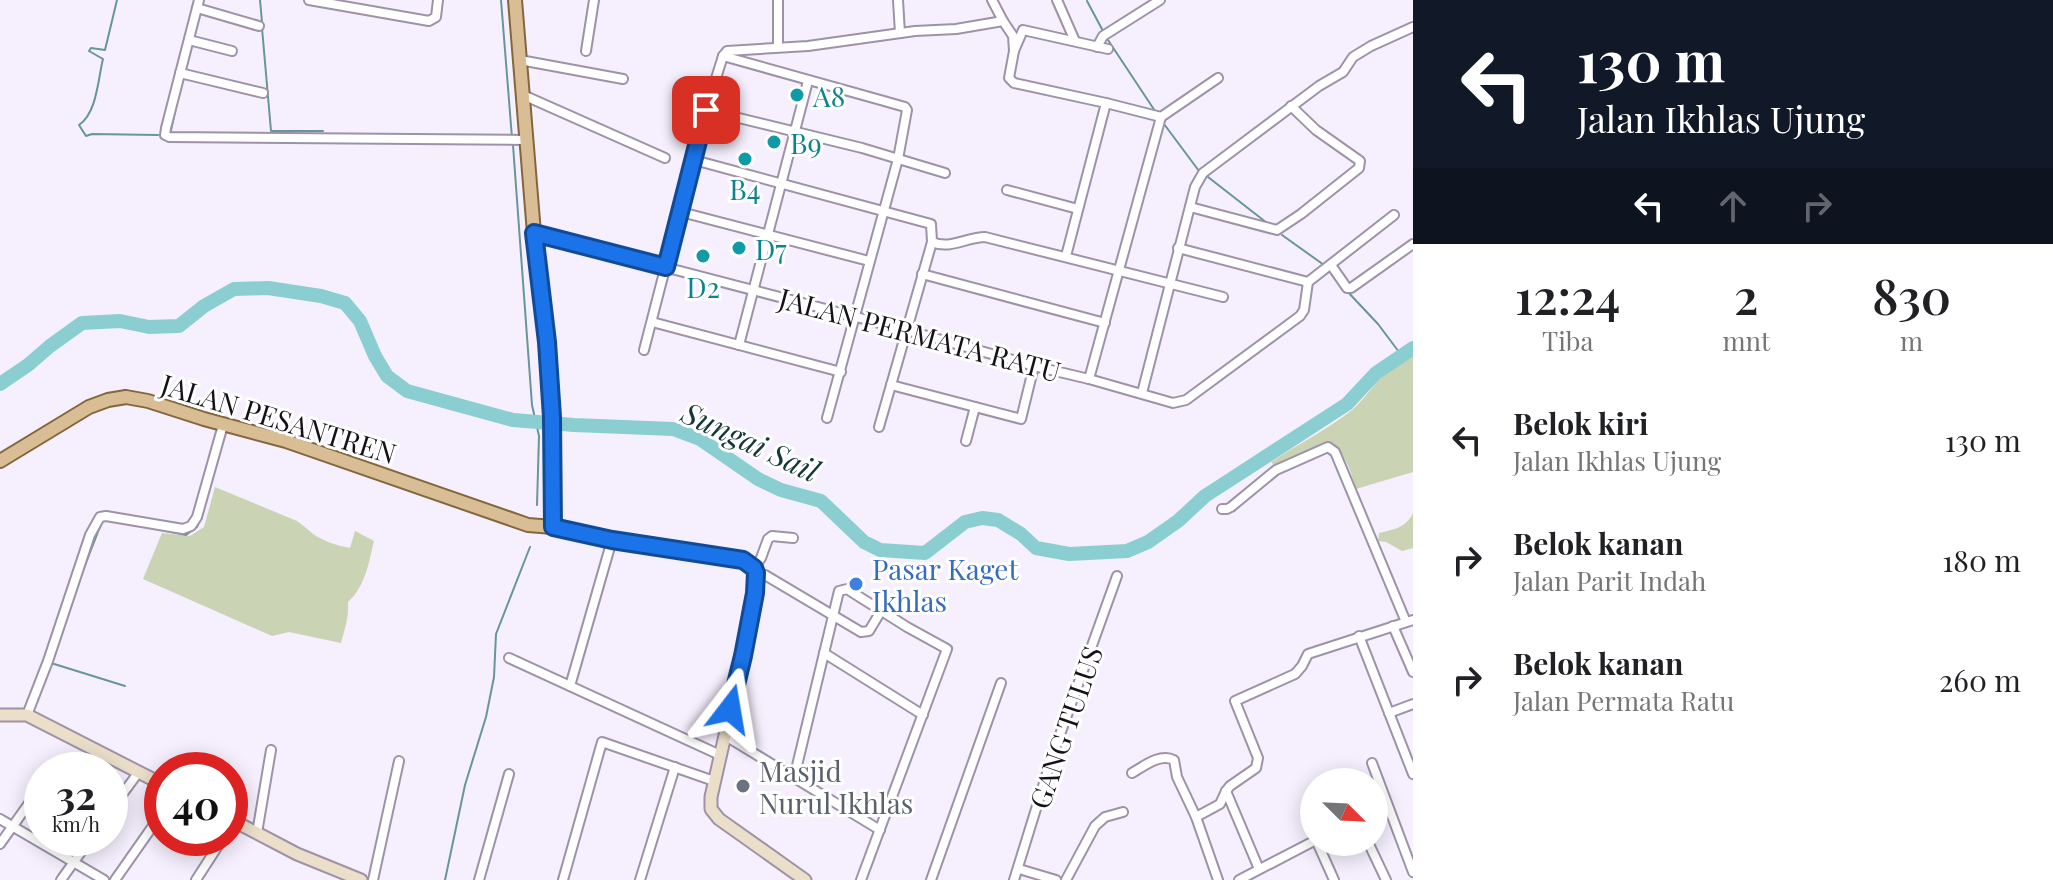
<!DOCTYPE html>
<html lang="id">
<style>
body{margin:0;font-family:"Playfair Display",serif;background:#f2f2f2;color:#202124;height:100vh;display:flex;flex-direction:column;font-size:30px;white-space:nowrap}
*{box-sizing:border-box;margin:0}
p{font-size:26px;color:#757577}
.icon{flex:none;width:44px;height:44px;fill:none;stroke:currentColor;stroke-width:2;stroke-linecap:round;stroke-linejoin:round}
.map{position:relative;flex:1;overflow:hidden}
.sheet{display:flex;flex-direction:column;background:#fff;width:640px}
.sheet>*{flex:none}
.hud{background:#111827;color:#fff;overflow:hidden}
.needle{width:52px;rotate:114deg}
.tools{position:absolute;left:1300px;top:768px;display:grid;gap:16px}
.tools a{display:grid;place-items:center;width:88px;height:88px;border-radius:50%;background:#fff;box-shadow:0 4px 20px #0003;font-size:40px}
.speed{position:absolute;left:24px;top:752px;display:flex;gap:16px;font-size:40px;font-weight:700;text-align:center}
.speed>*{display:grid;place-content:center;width:104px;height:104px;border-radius:50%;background:#fff;box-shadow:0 4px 20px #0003;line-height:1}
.speed small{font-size:20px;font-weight:400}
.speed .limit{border:12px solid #d22;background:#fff;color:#111}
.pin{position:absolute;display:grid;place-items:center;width:68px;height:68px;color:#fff;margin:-34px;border-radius:16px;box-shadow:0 4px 12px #0006}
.me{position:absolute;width:88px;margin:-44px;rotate:14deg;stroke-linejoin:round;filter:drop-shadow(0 0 6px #0008)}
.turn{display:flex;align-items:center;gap:28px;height:168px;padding:0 32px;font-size:36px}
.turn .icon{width:104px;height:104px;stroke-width:2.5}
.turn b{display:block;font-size:56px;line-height:68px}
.lanes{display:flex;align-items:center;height:76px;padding:0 32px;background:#0003;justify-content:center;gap:40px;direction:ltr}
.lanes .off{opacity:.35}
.eta{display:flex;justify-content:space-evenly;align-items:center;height:136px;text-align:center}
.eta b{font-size:48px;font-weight:600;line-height:56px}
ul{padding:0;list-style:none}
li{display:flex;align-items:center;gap:24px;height:120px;padding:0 32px}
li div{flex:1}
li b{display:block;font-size:30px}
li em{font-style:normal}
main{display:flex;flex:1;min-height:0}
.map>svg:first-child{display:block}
</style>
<main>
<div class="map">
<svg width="1413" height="880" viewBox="0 0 1413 880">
<rect width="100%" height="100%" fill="#f6f0fe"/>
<g fill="#cad3b3">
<path d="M1413 355V472L1356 489C1351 473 1346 452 1330 445L1276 468 1271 462C1298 444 1327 430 1352 410 1360 403 1366 395 1373 387 1384 373 1398 364 1413 355Z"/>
<path d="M215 487 297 521C303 525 308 530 313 534 323 541 338 546 350 548L355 531 374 541C369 562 365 587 348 602 349 617 345 628 341 643L289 632 272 636 143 579 162 533 190 536 204 527Z"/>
<path d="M1413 513V548L1402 551 1386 542 1378 541 1379 533C1393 530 1407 527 1413 513Z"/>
</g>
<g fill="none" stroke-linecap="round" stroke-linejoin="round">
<g stroke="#68959a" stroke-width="2">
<path d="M117 0 105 50 91 48 89 51 103 59C98 79 97 113 79 125L86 136 92 134 158 135"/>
<polyline points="260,0 262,22"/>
<polyline points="501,0 512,138"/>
<polyline points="1087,1 1103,31"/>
<polyline points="262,28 271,131 323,131"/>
<polyline points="1108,40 1155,111"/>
<polyline points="1164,124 1199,171"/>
<polyline points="170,135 177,102"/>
<polyline points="382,135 459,136"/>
<polyline points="513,145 532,405 539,436 537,505"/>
<polyline points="1208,177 1267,223"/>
<polyline points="1282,235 1324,265"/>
<polyline points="1346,290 1378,324 1402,356"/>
<polyline points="152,528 186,535 197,527 199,522"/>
<polyline points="82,573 103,519"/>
<polyline points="51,663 125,686"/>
<polyline points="445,880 465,785 486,717 494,677 496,634 530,547"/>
</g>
<polyline stroke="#8bced2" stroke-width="14" points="0,384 28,365 50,346 82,323 120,321 149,327 179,326 204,306 234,289 268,288 321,296 345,303 360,321 375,356 387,376 407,391 513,420 574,425 673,429 700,439 758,479 781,490 821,501 864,542 880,550 925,553 965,522 982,518 998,520 1021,534 1036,548 1069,554 1127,551 1148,542 1178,521 1205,496 1347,404 1376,373 1413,348"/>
<defs>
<g id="street">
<polyline points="199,0 166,128 165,135 169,137 527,140"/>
<polyline points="309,0 429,21 436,17 438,0"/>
<polyline points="898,0 900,33"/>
<polyline points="992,0 1003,21"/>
<polyline points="1057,0 1075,41"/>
<polyline points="197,8 259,26"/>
<polyline points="189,40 232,51"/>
<polyline points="778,47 778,0"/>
<polyline points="1097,47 1103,36 1160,0"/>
<polyline points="1108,49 1023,30 1014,51 1009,78 1014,83 1106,103 1161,117"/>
<polyline points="586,51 594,0"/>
<polyline points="723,56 884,101 905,107 907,110 898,159 827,418"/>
<polyline points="723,56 727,51 808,46 915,31 956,29 1003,21 1013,36 1014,51"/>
<polyline points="520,60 623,79"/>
<polyline points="180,73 263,93"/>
<polyline points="523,95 665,158"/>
<polyline points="706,110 862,148 945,173"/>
<polyline points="1161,117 1218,78"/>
<polyline points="694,160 931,224 932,242 879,427"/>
<polyline points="1007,190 1078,209"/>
<polyline points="1190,207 1277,230 1301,214 1359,168 1360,161 1316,130 1291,106"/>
<polyline points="681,212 869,261"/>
<polyline points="534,233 906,330 1034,366 1089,379 1161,117"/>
<path d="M932 242C950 250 967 237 985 237L1223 297"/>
<polyline points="1178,248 1308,282"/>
<polyline points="1066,256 1106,103"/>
<polyline points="1331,265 1347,288 1351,288 1413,244"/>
<polyline points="922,274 1105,323"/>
<polyline points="652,322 841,372"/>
<polyline points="739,345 808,81"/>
<polyline points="644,350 706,110 723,56"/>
<polyline points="1089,379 1173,403 1186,400 1300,316 1304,310 1308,282 1394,215"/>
<polyline points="891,385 1021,419 1034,366"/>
<polyline points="1142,393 1195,187 1203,173 1319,86 1343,72 1353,57 1371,46 1413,27"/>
<polyline points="966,441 975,407"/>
<polyline points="1222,509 1227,509 1231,507 1276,470 1328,447 1335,452 1406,622"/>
<polyline points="754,568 761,558 768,539 772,536 793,538"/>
<polyline points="756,573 765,575 861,632 869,631 881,611"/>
<polyline points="1393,626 1413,672"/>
<polyline points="1359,636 1413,774"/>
<polyline points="824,653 923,715"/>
<polyline points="509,658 720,755"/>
<polyline points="570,686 612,540"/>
<polyline points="1389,713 1413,704"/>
<polyline points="27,715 48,661 90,535 100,517 106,516 183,529 191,526 197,517 223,425"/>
<polyline points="724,735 880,830"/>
<polyline points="1372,763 1413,872"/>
<path d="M1132 773C1144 766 1160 753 1174 760L1177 777 1196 817 1218 880"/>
<polyline points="1343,775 1346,782"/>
<polyline points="794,778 839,591 847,589 907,627 947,649 861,880"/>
<polyline points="1226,791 1259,869"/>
<polyline points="110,811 138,773"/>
<polyline points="1196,817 1220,804 1226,791 1230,786 1256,768 1258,758 1235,701 1295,674 1302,666 1308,654 1413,620"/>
<polyline points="0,819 104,880"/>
<polyline points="257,833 271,750"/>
<polyline points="1317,842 1334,880"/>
<polyline points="1368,842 1386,880"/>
<polyline points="0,844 42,785"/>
<polyline points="1019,869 1056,880"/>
<polyline points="61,880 91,838"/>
<polyline points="115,880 162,813"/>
<polyline points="196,880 223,838"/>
<polyline points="373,880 399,761"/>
<polyline points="479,880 509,774"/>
<polyline points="563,880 602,742 714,781"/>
<polyline points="640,880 675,767"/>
<polyline points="931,880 1001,683"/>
<polyline points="1014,880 1053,754 1117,576"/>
<polyline points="1066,880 1095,826 1105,817 1123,812"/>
<polyline points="1239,880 1314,841"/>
</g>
<g id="secondary">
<polyline points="553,527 612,540 743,560 754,568 756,573 755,593 743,656 711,797 711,809 719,819 805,880"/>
<polyline points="0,715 27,715 162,784"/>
<polyline points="230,819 297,854 361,880"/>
</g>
<polyline id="primary" points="0,461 89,407 108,400 126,397 148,401 204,419 286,441 528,525 553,527 553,460 547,342 534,233 515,0"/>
</defs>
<use href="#street" stroke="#9d92a7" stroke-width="12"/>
<use href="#secondary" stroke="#9d92a7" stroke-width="15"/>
<use href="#primary" stroke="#84663c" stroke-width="16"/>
<use href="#street" stroke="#fff" stroke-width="8"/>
<use href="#secondary" stroke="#ecdfca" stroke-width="11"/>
<use href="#primary" stroke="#d9be95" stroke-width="12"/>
</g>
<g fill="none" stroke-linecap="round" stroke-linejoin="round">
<defs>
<polyline id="route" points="706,110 666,267 534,233 547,342 552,417 553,527 612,540 743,560 754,568 756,573 755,593 743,656 730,709"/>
</defs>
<use href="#route" stroke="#114b97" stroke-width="20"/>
<use href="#route" stroke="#1a73e8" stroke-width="14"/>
</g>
<g fill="#0f9aa8" stroke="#fff" stroke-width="3">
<circle cx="797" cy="95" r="8"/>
<circle cx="774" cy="142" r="8"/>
<circle cx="745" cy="159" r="8"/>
<circle cx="739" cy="248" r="8"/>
<circle cx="703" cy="256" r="8"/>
</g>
<circle fill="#3f7fe0" stroke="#fff" stroke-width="3" cx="856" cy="584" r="8"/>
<circle fill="#6b7280" stroke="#fff" stroke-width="3" cx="743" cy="786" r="8"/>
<g text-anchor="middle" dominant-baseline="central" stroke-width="6" stroke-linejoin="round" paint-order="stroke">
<g font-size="28" fill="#0d838f" stroke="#fff" text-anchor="start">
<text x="813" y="95">A8</text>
<text x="790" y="142">B9</text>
<text x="745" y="188" text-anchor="middle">B4</text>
<text x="755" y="248">D7</text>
<text x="703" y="286" text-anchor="middle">D2</text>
</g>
<g font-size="28" fill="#151118" stroke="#fff">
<text transform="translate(920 334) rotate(15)">JALAN PERMATA RATU</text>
<text transform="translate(279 418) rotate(17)">JALAN PESANTREN</text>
<text transform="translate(1065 727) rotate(-71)">GANG TULUS</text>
</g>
<g font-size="28" fill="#366cbe" stroke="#fff" text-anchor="start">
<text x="872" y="568">Pasar Kaget<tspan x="872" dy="32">Ikhlas</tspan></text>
</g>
<g font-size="28" fill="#5b616d" stroke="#fff" text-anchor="start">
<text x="759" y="770">Masjid<tspan x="759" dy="32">Nurul Ikhlas</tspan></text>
</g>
<g font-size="30" font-style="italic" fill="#163739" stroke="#fff">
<text transform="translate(751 441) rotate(25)">Sungai Sail</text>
</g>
</g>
</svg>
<div class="tools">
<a><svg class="needle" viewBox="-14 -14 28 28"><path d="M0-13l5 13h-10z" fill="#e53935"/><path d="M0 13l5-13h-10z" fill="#757577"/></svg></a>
</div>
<div class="speed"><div>32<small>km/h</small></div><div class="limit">40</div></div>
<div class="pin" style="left:706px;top:110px;background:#d93025"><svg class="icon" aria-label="arrive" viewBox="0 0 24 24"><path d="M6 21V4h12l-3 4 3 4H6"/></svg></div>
<svg class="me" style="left:730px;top:709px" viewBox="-20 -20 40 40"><path d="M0-17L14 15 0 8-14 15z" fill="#1a73e8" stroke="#fff" stroke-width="4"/></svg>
</div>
<section class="sheet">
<div class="hud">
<div class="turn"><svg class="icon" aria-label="left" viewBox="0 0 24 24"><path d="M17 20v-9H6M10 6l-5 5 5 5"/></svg><div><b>130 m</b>Jalan Ikhlas Ujung</div></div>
<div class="lanes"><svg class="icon" aria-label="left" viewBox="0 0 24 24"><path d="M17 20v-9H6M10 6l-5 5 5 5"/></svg><svg class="icon off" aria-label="ahead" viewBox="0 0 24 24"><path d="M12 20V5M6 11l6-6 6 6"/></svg><svg class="icon off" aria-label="right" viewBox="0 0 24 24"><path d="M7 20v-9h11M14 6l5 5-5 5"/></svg></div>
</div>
<div class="eta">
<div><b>12:24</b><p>Tiba</p></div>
<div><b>2</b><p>mnt</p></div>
<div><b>830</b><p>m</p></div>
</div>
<ul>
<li><svg class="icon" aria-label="left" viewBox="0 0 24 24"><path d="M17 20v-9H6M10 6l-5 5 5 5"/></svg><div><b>Belok kiri</b><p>Jalan Ikhlas Ujung</p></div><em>130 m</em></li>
<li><svg class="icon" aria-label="right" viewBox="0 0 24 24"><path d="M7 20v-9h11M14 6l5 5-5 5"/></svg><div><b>Belok kanan</b><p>Jalan Parit Indah</p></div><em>180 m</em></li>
<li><svg class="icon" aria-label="right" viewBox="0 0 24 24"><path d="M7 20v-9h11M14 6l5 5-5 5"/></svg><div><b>Belok kanan</b><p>Jalan Permata Ratu</p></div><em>260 m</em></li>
</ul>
</section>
</main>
